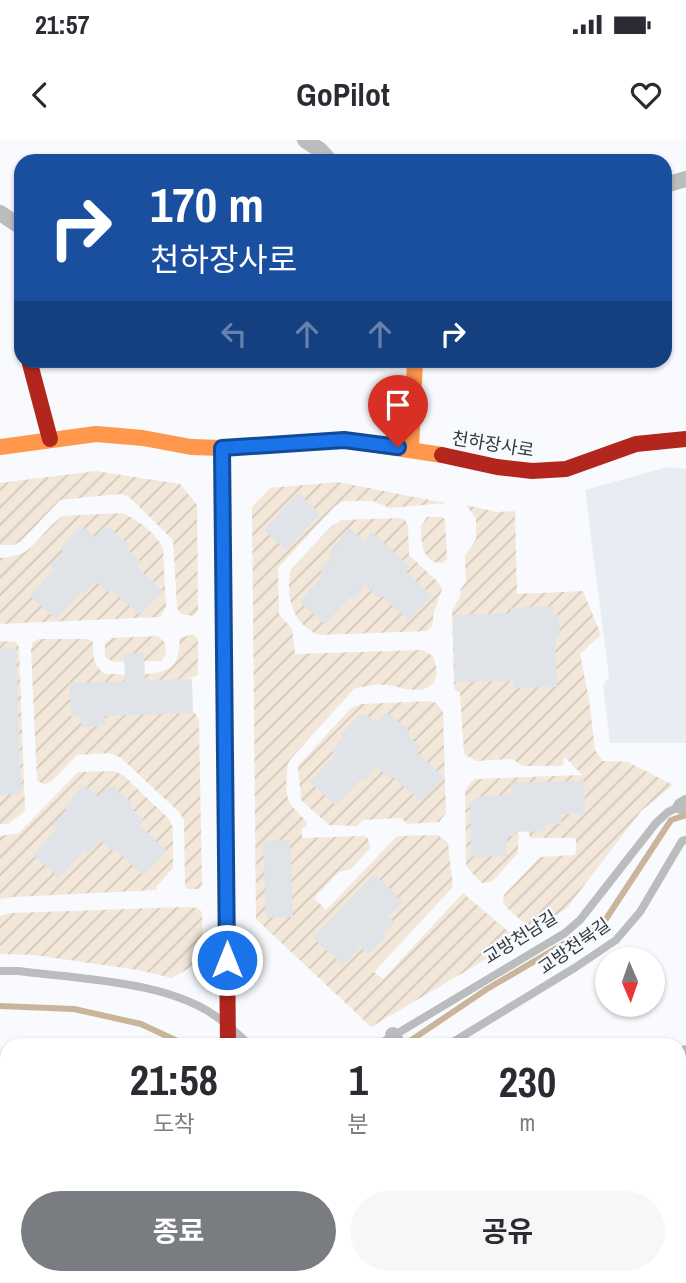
<!DOCTYPE html>
<html lang="ko">
<meta charset="utf-8">
<style>
body{margin:0;font-family:"Archivo Narrow","Noto Sans KR",sans-serif;background:#f7f7f7;color:#2b2b33;height:100vh;display:flex;flex-direction:column;font-size:26px;white-space:nowrap}
*{box-sizing:border-box;margin:0}
p{font-size:23px;color:#7c7c81}
.icon{flex:none;width:38px;height:38px;fill:none;stroke:currentColor;stroke-width:2;stroke-linecap:round;stroke-linejoin:round}
.map{position:relative;flex:1;overflow:hidden}
.panel{position:absolute;left:0px;top:898px;width:686px;height:247px;display:flex;flex-direction:column;background:#fff;border-radius:21px 21px 0 0;box-shadow:0 2px 5px #0004}
.panel>*{flex:none}
.top-card{position:absolute;left:14px;top:14px;width:658px;height:214px;border-radius:21px;box-shadow:0 2px 5px #0004;background:#1a4fa0;color:#fff;overflow:hidden}
.needle{width:46px;rotate:178deg}
.fabs{position:absolute;left:595px;top:807px;display:grid;gap:14px}
.fabs a{display:grid;place-items:center;width:70px;height:70px;border-radius:50%;background:#fff;box-shadow:0 2px 5px #0004;font-size:35px}
.pin{position:absolute;display:grid;place-items:center;width:60px;height:60px;color:#fff;margin:-72px -30px;border-radius:50% 50% 50% 0;rotate:-45deg;box-shadow:0 0 7px #0007}
.pin .icon{rotate:45deg}
.me{position:absolute;width:77px;margin:-38px;rotate:0deg;stroke-linejoin:round;filter:drop-shadow(0 0 5px #0008)}
.turn{display:flex;align-items:center;gap:24px;height:147px;padding:0 21px;font-size:32px}
.turn .icon{width:91px;height:91px;stroke-width:2.5}
.turn b{display:block;font-size:49px;line-height:60px}
.lanes{display:flex;align-items:center;height:66px;padding:0 21px;background:#0003;justify-content:center;gap:35px;direction:ltr}
.lanes .off{opacity:.35}
.eta{display:flex;justify-content:space-evenly;align-items:center;height:119px;text-align:center}
.eta b{font-size:42px;font-weight:700;line-height:49px}
.cta{display:flex;gap:14px;margin-top:auto;padding:14px 21px}
.cta a{flex:1;height:80px;border-radius:42px;background:#797d81;color:#fff;font-size:28px;font-weight:700;line-height:80px;text-align:center}
.cta a+a{background:#f7f7f7;color:#2b2b33}
.status{display:flex;justify-content:space-between;align-items:center;height:49px;padding:0 35px;background:#fff;direction:ltr}
.status svg{height:19px;fill:currentColor}
header{display:flex;justify-content:space-between;align-items:center;height:91px;padding:0 21px;background:#fff;font-size:32px;font-weight:700}
.map>svg:first-child{display:block}
</style>
<div class="status"><b>21:57</b><svg viewBox="0 0 49 12"><path d="M0 12V9h3v3zM5 12V6h3v6zM10 12V3h3v9zM15 12V0h3v12zM26 1h20v11H26zM47 4h2v5h-2z"/></svg></div>
<header><svg class="icon" aria-label="back" viewBox="0 0 24 24"><path d="M15 5l-7 7 7 7"/></svg>GoPilot<svg class="icon" aria-label="heart" viewBox="0 0 24 24"><path d="M12 20l-8-8c-3-5 5-10 8-4 3-6 11-1 8 4z"/></svg></header>
<div class="map">
<svg width="686" height="1143" viewBox="0 0 686 1143">
<defs>
<pattern id="garden-furrows" width="10" height="10" patternUnits="userSpaceOnUse" patternTransform="scale(1.75)"><rect width="10" height="10" fill="#f3e7d9"/><path d="M-1 1l2-2M0 10L10 0M9 11l2-2" fill="none" stroke="#d1c7bb"/></pattern>
</defs>
<rect width="100%" height="100%" fill="#f8fafd"/>
<polygon fill="#e8edf4" points="668,327 686,329 686,603 610,603 603,545 609,537 585,350"/>
<g fill="url(#garden-furrows)">
<polygon points="96,331 180,344 197,365 198,471 193,476 181,474 177,468 173,400 128,356 119,354 60,360 21,401 14,405 0,405 0,343"/>
<path d="M338 342 445 363 390 368 373 361H344L334 367 278 428 279 474 292 489 295 514 422 510 433 516C446 552 419 554 393 546 382 543 364 546 354 549L289 621C286 632 284 655 291 665 296 671 302 676 307 682L306 687 302 688V698L363 696 368 698 370 708 351 729 339 732 314 758 326 770 397 696 438 695 448 703 453 747 374 832 383 839 463 753 510 793 515 802 371 887 256 779 252 367 270 348Z"/>
<polygon points="466,365 497,372 515,371 517,454 583,451 601,495 580,514 589,559 595,610 603,621 628,622 673,645 641,671 566,769 533,791 505,766 503,762 504,755 540,717 574,715 576,712 576,698 530,698 528,690 519,676 518,713 492,742 482,743 471,732 466,725 465,651 471,642 476,639 582,635 564,616 563,625 560,626 523,626 512,619 476,621 464,614 460,553 454,549 452,471 461,454 460,450 466,442 465,416 476,399 476,379"/>
<path d="M122 373C137 379 156 393 163 408L166 467 160 477 0 484V418C38 416 36 394 63 376Z"/>
<path d="M427 377H442L445 380 447 419 443 423C422 424 421 402 421 386Z"/>
<path d="M401 378 405 380 408 386 409 415 438 442 442 449 434 472 432 486 427 491 319 495C292 484 285 456 291 429L332 386 341 380Z"/>
<path d="M193 494 198 499V535L186 540 184 572 195 573 199 580 202 745 199 749H187L185 745 184 680 179 672 121 618 110 613 77 615 51 642 44 644 37 641 31 509 33 502 39 499H88L93 502C93 516 93 527 106 534 122 534 163 538 173 525 179 518 179 507 180 498Z"/>
<polygon points="158,496 165,503 166,514 161,521 113,522 105,517 105,503 112,498"/>
<polygon points="0,501 16,502 19,507 25,671 8,684 0,684"/>
<polygon points="428,561 436,563 443,572 446,673 439,682 407,684 401,678 363,680 357,686 329,685 301,660 298,626 351,568 361,564"/>
<polygon points="114,631 123,635 169,679 173,688 173,728 157,746 157,750 13,757 0,759 0,696 19,693 78,632"/>
<polygon points="187,767 197,768 202,772 203,820 172,838 138,830 34,815 0,814 0,776 11,773"/>
<rect x="0" y="922" width="7" height="99"/>
<polygon points="0,1114 7,1114 7,1138 215,1138 215,1143 0,1143"/>
</g>
<g fill="none" stroke-linecap="round" stroke-linejoin="round">
<g stroke="#cab59a" stroke-width="6">
<polyline points="0,866 74,869 141,884 186,905"/>
<polyline points="404,905 487,849 606,779 671,680 686,675"/>
</g>
</g>
<g fill="#e0e3e7">
<polygon points="298,353 320,374 286,410 264,390"/>
<polygon points="104,386 107,389 109,387 129,405 126,408 141,421 136,426 163,451 140,475 112,450 109,453 96,441 84,454 81,452 56,479 30,456 54,429 50,425 63,411 60,408 80,387 83,390 85,387 95,397"/>
<polygon points="349,388 364,401 372,392 410,426 405,431 432,455 409,480 381,455 379,458 365,446 353,460 350,457 325,484 300,462 324,434 319,430 332,416 329,413"/>
<polygon points="553,466 553,475 559,475 560,496 555,496 557,547 514,548 514,541 455,542 453,475 511,473 511,468"/>
<polygon points="16,508 21,654 0,655 0,509"/>
<polygon points="144,513 145,540 192,539 193,573 105,576 105,586 81,587 81,576 71,577 69,543 125,541 124,514"/>
<polygon points="385,573 388,575 390,573 410,592 407,595 421,607 416,612 444,637 421,662 393,637 390,639 377,627 365,641 362,638 336,666 310,642 335,615 331,611 343,597 341,595 360,574 363,576 366,574 376,583"/>
<polygon points="584,641 585,674 561,674 562,684 546,684 546,691 515,692 515,696 507,696 507,716 471,717 470,662 479,659 479,656 511,655 511,643"/>
<polygon points="83,646 86,649 88,647 98,656 108,646 110,648 113,646 133,664 130,667 144,680 139,685 166,710 143,735 115,709 113,712 100,700 87,714 84,711 59,738 33,715 58,688 53,684 66,670 64,668"/>
<polygon points="290,700 293,777 266,778 263,701"/>
<polygon points="374,734 403,762 388,777 395,783 384,794 386,796 368,814 360,807 343,825 313,798"/>
</g>
<g fill="none" stroke-linecap="round" stroke-linejoin="round">
<g stroke="#babcbe" stroke-width="8">
<path d="M0 831H18C80 839 174 841 222 881"/>
<polyline points="232,889 250,905"/>
<polyline points="378,905 565,793 580,780 656,683 668,672 681,666"/>
<polyline points="448,905 576,827 616,800 640,772 682,701 686,700"/>
</g>
<g stroke="#babcbe" stroke-width="16">
<polyline points="305,0 320,10 330,21"/>
<polyline points="665,45 686,39"/>
<polyline points="0,73 21,87"/>
<polyline points="681,666 686,663"/>
<polyline points="393,895 398,905"/>
<polyline points="679,918 686,913"/>
<polyline points="679,989 686,999"/>
<polyline points="570,1138 575,1143"/>
<polyline points="675,1138 679,1143"/>
<polyline points="433,1143 435,1138"/>
</g>
<g stroke="#ff974d" stroke-width="16">
<polyline points="0,307 96,294 143,298 191,307 222,308 344,300 442,315"/>
<polyline points="411,309 415,220"/>
</g>
<g stroke="#b3261e" stroke-width="16">
<polyline points="29,220 50,299"/>
<polyline points="222,308 228,905"/>
<polyline points="442,315 497,327 532,331 566,329 636,304 686,299"/>
<polyline points="238,1138 238,1143"/>
</g>
</g>
<g fill="none" stroke-linecap="round" stroke-linejoin="round">
<defs>
<polyline id="route" points="227,820 222,308 344,300 398,307"/>
</defs>
<use href="#route" stroke="#114b97" stroke-width="18"/>
<use href="#route" stroke="#1a73e8" stroke-width="12"/>
</g>
<g text-anchor="middle" dominant-baseline="central" stroke-width="5" stroke-linejoin="round" paint-order="stroke">
<g font-size="18" fill="#35393e" stroke="#f6faff">
<text transform="translate(493 304) rotate(9)">천하장사로</text>
<text transform="translate(520 797) rotate(-32)">교방천남길</text>
<text transform="translate(574 806) rotate(-35)">교방천북길</text>
</g>
</g>
</svg>
<div class="fabs">
<a><svg class="needle" viewBox="-14 -14 28 28"><path d="M0-13l5 13h-10z" fill="#e53935"/><path d="M0 13l5-13h-10z" fill="#7c7c81"/></svg></a>
</div>
<div class="pin" style="left:398px;top:307px;background:#d93025"><svg class="icon" aria-label="arrive" viewBox="0 0 24 24"><path d="M6 21V4h12l-3 4 3 4H6"/></svg></div>
<svg class="me" style="left:227px;top:820px" viewBox="-20 -20 40 40"><circle r="17" fill="#1a73e8" stroke="#fff" stroke-width="3"/><path d="M0-11L8 9 0 5-8 9z" fill="#fff"/></svg>
<div class="top-card">
<div class="turn"><svg class="icon" aria-label="right" viewBox="0 0 24 24"><path d="M7 20v-9h11M14 6l5 5-5 5"/></svg><div><b>170 m</b>천하장사로</div></div>
<div class="lanes"><svg class="icon off" aria-label="left" viewBox="0 0 24 24"><path d="M17 20v-9H6M10 6l-5 5 5 5"/></svg><svg class="icon off" aria-label="ahead" viewBox="0 0 24 24"><path d="M12 20V5M6 11l6-6 6 6"/></svg><svg class="icon off" aria-label="ahead" viewBox="0 0 24 24"><path d="M12 20V5M6 11l6-6 6 6"/></svg><svg class="icon" aria-label="right" viewBox="0 0 24 24"><path d="M7 20v-9h11M14 6l5 5-5 5"/></svg></div>
</div>
<section class="panel">
<div class="eta">
<div><b>21:58</b><p>도착</p></div>
<div><b>1</b><p>분</p></div>
<div><b>230</b><p>m</p></div>
</div>
<div class="cta"><a>종료</a><a>공유</a></div>
</section>
</div>
